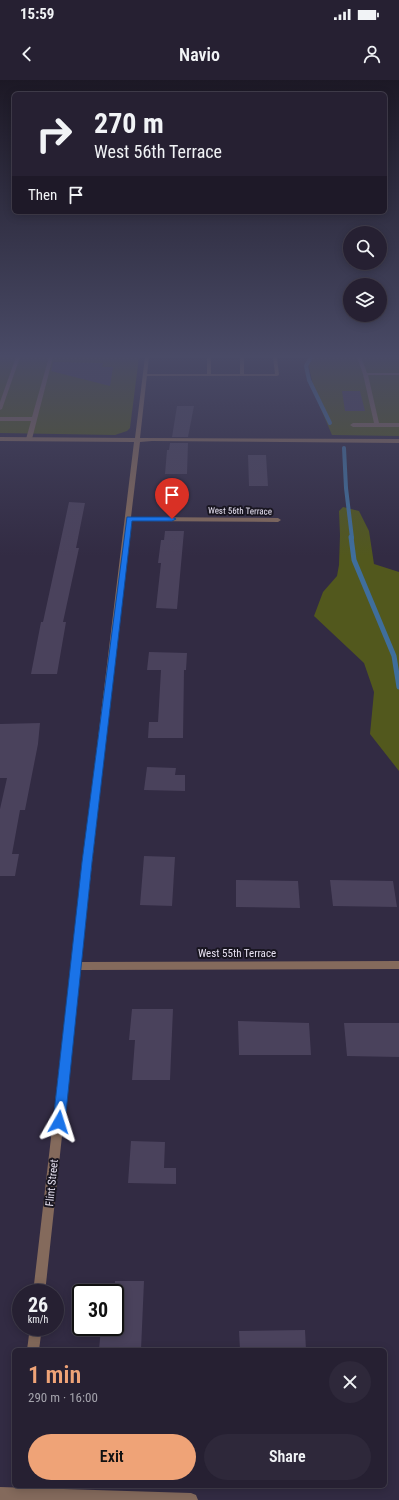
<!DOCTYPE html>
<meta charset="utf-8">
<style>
body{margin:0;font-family:"Roboto Condensed",sans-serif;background:#2e283a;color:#f1f3f6;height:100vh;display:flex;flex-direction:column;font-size:15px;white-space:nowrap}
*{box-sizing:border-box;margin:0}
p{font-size:13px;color:#a4a3ac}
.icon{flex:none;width:22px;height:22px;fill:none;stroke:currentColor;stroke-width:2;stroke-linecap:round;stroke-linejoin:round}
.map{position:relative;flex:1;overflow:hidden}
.details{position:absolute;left:12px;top:1268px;width:375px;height:140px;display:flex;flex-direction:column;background:#262032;border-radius:6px;box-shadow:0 2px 10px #0003,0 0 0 1px #423e4d}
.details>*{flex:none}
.hud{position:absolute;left:12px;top:12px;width:375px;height:122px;border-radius:6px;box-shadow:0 2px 10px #0003,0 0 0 1px #423e4d;background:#262032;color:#f1f3f6;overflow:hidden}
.tools{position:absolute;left:343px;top:146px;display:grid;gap:8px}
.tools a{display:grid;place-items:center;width:44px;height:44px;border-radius:50%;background:#262032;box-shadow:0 2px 10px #0003,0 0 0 1px #423e4d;font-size:20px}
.speed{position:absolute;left:12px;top:1204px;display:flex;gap:8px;font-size:20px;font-weight:700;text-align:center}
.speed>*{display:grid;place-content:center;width:52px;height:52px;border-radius:50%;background:#262032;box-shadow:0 2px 10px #0003,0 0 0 1px #423e4d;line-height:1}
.speed small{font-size:10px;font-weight:400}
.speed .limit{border:2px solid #111;border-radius:6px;background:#fff;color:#111}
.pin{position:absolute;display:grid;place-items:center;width:34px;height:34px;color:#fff;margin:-41px -17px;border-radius:50% 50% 50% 0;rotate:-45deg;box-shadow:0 0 4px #0007}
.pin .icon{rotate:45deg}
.me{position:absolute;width:44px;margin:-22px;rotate:6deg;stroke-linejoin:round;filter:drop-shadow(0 0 3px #0008)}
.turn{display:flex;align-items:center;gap:14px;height:84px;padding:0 16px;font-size:18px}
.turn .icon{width:52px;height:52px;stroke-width:2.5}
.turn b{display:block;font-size:28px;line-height:34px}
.then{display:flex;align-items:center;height:38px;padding:0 16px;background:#0003;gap:8px;font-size:15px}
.round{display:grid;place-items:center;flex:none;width:42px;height:42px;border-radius:21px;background:#2e283a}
.overview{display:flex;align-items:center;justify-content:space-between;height:68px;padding:0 16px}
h1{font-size:24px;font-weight:600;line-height:30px;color:#efa377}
.cta{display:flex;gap:8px;margin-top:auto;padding:8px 16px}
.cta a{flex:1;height:46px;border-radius:24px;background:#efa377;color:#111;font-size:16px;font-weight:600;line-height:46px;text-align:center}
.cta a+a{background:#2e283a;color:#f1f3f6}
.status{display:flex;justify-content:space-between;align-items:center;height:28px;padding:0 20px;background:#262032;direction:ltr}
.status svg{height:11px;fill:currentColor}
header{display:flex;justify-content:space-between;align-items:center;height:52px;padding:0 16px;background:#262032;font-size:18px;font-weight:600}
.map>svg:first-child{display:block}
</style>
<div class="status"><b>15:59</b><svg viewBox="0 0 49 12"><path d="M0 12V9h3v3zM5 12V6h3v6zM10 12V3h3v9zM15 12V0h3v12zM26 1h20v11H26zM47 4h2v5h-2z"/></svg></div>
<header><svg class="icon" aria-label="back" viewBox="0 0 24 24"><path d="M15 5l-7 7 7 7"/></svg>Navio<svg class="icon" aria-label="person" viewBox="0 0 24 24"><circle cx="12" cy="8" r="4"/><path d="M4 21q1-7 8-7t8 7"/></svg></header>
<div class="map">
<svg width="399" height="1420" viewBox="0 0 399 1420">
<rect width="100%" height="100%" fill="#322b43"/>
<g fill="#52581d">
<polygon points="0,277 139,277 130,348 127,351 115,355 0,353"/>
<polygon points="307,277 399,277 399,356 332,355 315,315"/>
<polygon points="343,427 359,431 369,451 374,484 399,492 399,691 370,654 374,612 364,583 314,536 323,512 337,496 339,485 340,455 339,431"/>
</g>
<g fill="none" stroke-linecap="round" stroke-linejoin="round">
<g stroke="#3f6e9c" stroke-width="4">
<polyline points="311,277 306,286 309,300 330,343"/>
<polyline points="344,368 346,408 352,458"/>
</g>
<polyline stroke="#3f6e9c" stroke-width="5" points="351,457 354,480 394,576 399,607"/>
</g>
<g fill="#4a425c">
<polygon points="53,282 103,283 102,287 113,287 110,306 51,291"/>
<polygon points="342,311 360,311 365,331 345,331"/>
<polygon points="177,326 194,326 188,357 172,357"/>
<polygon points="170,363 188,363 187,394 165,394 167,370 169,370"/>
<polygon points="248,375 266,375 268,406 249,406"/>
<polygon points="69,422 85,423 76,468 79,468 63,542 66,542 57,594 31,594 41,542 43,542"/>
<polygon points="165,451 184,451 177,529 156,528 161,483 158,483 161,460 164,460"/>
<polygon points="149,572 187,573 186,590 184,590 183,658 148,658 149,642 158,642 161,590 147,590"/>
<polygon points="40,643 38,664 25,730 20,730 12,774 19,774 15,796 0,796 0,729 7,698 0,698 0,644"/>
<polygon points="147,687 176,688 175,695 185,695 185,711 144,710"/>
<polygon points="144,776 175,777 172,826 140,825"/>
<polygon points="236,800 298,801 300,828 236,827"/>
<polygon points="330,800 393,801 397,827 333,826"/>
<polygon points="132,929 173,929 170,1000 132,1000 135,960 129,960"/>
<polygon points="238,941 309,943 311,975 239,975"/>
<polygon points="344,943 399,943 399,977 347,976"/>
<polygon points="131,1061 165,1062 164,1088 176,1088 176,1104 128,1103"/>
<polygon points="115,1201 144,1201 141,1270 99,1270 101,1247 115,1247"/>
<polygon points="305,1250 306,1270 240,1270 239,1251"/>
</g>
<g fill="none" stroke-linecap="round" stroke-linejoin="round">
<g fill="#846a5c" fill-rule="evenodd">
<polygon points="16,277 20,277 2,329 0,330 0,322"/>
<polygon points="49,277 53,277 32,359 29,361 26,359 31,341 0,341 0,337 32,337"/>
<polygon points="207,277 211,277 211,294 240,294 240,277 244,277 244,294 275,294 273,277 277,277 279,295 277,296 146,296 144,295 146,294 207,294"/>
<polygon points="357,277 361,277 367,293 399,293 399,295 368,295 379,343 399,343 399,347 353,347 350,345 353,343 374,343 363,294"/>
</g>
<g fill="#846a5c" fill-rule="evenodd">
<polygon points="145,277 149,277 140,358 399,359 399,363 152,361 140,362 131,437 278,438 281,440 278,442 130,441 81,882 399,881 399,889 80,890 45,1213 33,1213 83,782 134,362 0,361 0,357 135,358"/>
<polygon points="30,1247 42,1247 39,1270 27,1270"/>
</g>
<polygon fill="#846a5c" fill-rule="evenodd" points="0,1407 191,1413 196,1415 198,1420 0,1420"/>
</g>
<linearGradient id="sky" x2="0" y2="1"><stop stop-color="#1c1825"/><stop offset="0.58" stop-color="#494a66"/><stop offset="1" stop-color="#494a66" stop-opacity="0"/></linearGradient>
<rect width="399" height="476" fill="url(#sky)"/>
<polygon fill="#1a73e8" stroke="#114b97" points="127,437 172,437 176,439 172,441 132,441 92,782 65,1042 63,1046 59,1048 54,1046 53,1042 82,782"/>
<g text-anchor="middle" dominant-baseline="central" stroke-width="4" stroke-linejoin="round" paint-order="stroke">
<g font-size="9" fill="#e7e2f2" stroke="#191621">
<text transform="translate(240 431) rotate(1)">West 56th Terrace</text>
</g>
<g font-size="11" fill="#e7e2f2" stroke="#191621">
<text x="237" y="873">West 55th Terrace</text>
<text transform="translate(52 1103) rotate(-84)">Flint Street</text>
</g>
</g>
</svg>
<div class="tools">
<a><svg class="icon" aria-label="search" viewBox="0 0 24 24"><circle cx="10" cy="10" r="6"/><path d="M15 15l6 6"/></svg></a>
<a><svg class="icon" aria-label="layers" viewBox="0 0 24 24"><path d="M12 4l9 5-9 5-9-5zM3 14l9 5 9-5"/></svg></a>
</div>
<div class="speed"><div>26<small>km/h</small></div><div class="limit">30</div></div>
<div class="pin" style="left:172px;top:439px;background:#d93025"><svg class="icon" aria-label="arrive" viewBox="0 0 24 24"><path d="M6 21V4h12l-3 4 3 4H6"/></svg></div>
<svg class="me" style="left:59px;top:1042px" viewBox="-20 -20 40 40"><path d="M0-17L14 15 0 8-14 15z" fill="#1a73e8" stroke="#fff" stroke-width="4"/></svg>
<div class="hud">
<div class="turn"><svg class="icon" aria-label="right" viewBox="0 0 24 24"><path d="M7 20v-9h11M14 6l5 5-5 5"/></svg><div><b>270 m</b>West 56th Terrace</div></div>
<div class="then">Then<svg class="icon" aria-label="arrive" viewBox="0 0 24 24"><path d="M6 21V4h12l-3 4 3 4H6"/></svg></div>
</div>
<section class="details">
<div class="overview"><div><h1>1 min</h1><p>290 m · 16:00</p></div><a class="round"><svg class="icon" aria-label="close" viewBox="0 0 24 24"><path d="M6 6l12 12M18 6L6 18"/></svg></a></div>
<div class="cta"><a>Exit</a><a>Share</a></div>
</section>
</div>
